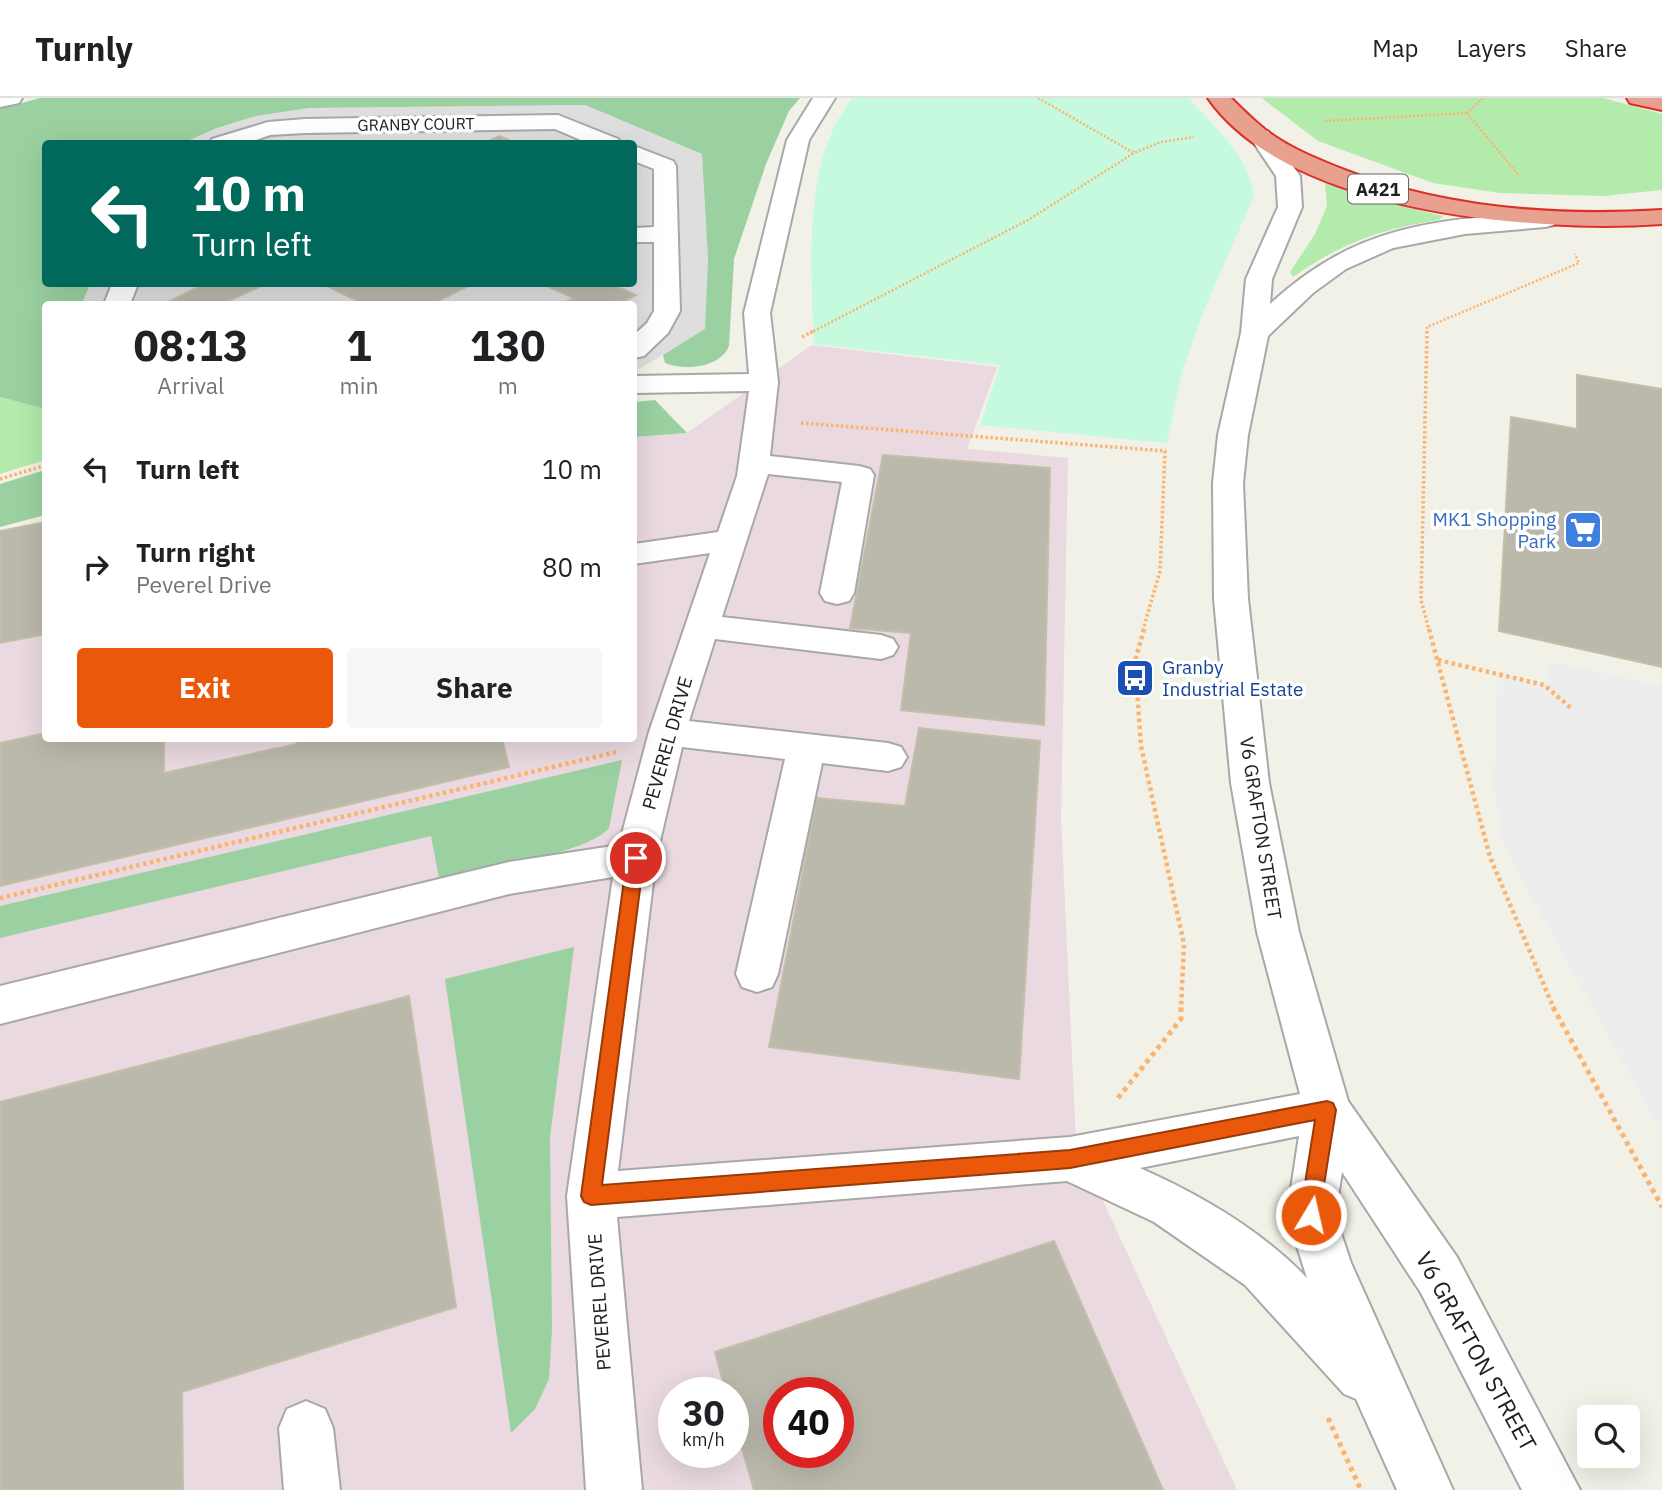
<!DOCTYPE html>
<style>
body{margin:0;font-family:"IBM Plex Sans",sans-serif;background:#f6f6f6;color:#202124;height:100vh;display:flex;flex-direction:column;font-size:26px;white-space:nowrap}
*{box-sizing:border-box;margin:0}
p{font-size:23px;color:#757577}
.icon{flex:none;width:38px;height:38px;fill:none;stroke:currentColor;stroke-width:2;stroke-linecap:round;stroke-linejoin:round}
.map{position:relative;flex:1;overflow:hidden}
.panel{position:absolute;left:42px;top:203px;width:595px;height:441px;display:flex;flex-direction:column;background:#fff;border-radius:7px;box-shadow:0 7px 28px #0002}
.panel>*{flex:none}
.banner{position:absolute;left:42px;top:42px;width:595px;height:147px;border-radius:7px;box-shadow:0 7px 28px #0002;background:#00695c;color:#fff;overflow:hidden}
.controls{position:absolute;left:1577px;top:1307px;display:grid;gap:14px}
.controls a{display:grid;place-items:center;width:63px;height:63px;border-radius:7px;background:#fff;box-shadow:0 7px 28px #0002;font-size:35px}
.speed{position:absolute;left:658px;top:1279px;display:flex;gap:14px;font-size:35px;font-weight:700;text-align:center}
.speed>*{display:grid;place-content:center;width:91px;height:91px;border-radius:50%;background:#fff;box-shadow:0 7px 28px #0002;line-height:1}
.speed small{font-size:18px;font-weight:400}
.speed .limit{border:10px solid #d22;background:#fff;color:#111}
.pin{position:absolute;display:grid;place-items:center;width:60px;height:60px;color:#fff;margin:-30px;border:4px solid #fff;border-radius:50%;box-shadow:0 2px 7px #0007}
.me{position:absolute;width:77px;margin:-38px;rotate:9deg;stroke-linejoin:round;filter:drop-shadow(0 0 5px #0008)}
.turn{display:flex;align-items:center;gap:24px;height:147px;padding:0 35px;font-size:32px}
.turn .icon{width:91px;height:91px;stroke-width:2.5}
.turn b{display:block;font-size:49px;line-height:60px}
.eta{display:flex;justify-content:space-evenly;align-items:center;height:119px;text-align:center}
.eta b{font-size:42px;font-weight:800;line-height:49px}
.button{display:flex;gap:14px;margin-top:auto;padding:14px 35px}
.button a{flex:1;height:80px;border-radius:7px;background:#ea580c;color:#fff;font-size:28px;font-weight:800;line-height:80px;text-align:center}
.button a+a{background:#f6f6f6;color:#202124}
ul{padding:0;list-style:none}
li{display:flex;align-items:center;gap:21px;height:98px;padding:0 35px}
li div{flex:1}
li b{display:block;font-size:26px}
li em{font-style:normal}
header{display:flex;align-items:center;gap:42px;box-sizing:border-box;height:98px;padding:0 35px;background:#fff;border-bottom:2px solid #e0e0e0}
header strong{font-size:33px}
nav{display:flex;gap:38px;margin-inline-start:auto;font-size:24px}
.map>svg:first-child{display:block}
</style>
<header>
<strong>Turnly</strong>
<nav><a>Map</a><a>Layers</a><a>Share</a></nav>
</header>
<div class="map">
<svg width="1662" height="1392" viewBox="0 0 1662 1392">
<rect width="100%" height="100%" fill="#f1f1e7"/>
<polygon fill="#dfdede" points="585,7 702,56 708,161 705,232 634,274 634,206 82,206 90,186 634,186 634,46 183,45 217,30 256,18 309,10"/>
<path fill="#ead9e0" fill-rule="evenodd" d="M812 247 997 269 967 351 1068 360 1061 719 1076 1045 1237 1392H0V434L45 426 46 640H634V339L687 335ZM674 1295H733V1354H674ZM779 1295H838V1354H779Z"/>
<g fill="#b3ebad">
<polygon points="1262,0 1603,0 1662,16 1662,92 1603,98 1500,95 1433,85 1318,43"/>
<path d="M1325 84 1375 102 1443 118 1439 122C1381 131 1341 145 1293 179L1290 174 1315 136 1327 108Z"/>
<polygon points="0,299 45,311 45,362 0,376"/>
</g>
<g fill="#9bd1a0">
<path d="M40 0H800L789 13 766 66 734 161 729 248C720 270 685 273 665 265L663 257 705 231 708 161 702 56 585 7 309 10 256 18 217 30 183 45 46 46V186H90L82 206H46L45 311 0 299V11Z"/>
<polygon points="655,302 687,335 634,339 634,304"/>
<polygon points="45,372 45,417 0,429 0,386"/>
<path d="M622 662 609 730C586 757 477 771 439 780L431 738 0 840V808Z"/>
<polygon points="574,849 550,1039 552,1231 549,1281 535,1311 511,1335 445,881"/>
</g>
<path fill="#c5fade" d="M853 0H1189C1214 29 1249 58 1254 98L1204 212 1182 274 1167 345 980 327 1000 267 814 246C811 172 802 59 853 0Z"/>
<polygon fill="#ededed" points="1551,564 1662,588 1662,1035 1504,749 1494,688 1498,574 1549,587"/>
<g fill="#bbb8ac" stroke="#c3bfa9" stroke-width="2" fill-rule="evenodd">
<polygon points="499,38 518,46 483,46"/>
<polygon points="204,186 266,186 221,206 165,206"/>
<polygon points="323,186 397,186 404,189 411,186 472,186 438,203 445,206 351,206 358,203"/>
<polygon points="542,186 611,186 636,197 619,206 562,206 574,200"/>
<polygon points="1577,277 1662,291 1662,569 1499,533 1511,319 1577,331"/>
<polygon points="883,357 1050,370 1044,627 901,612 911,535 850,530"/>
<polygon points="46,424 46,536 0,545 0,433"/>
<polygon points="919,630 1040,643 1019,981 769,949 817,700 905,708"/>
<polygon points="46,635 46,640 164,640 164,675 297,646 296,640 502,640 509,669 0,788 0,645"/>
<polygon points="409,898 456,1209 182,1294 183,1392 0,1392 0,1004"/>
<path d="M1054 1143 1163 1392H754L733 1320V1295H726L715 1254ZM779 1295H838V1354H779Z"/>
</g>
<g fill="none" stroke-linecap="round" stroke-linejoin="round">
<defs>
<g id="minor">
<polygon points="0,0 22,0 19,5 0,9"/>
<path d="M813 0H835L809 42 770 215 778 284 770 358 859 368 870 371 874 377 854 495 849 503 837 506 825 503 820 495 842 384 768 376 722 519 881 537 893 541 898 549 893 557 881 561 715 541 689 623 888 645 901 649 907 659 901 669 888 673 822 665 778 876 772 889 757 894 742 889 736 876 785 661 682 649 656 760 618 1073 1070 1039 1300 996 1257 834 1231 685 1214 501 1213 385 1218 337 1241 235 1246 181 1278 109 1276 78 1249 38 1252 33H1268L1300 78 1302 109 1272 181 1270 206C1356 127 1434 121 1545 115L1554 117 1557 122 1554 127 1545 129 1465 136 1393 150 1346 171 1313 195 1268 238 1248 337 1243 385 1248 501 1269 685 1299 834 1348 1003 1457 1159 1580 1392H1522L1421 1195 1342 1074 1335 1117 1351 1165 1453 1392H1397L1356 1301 1344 1296 1245 1187 1154 1124 1067 1083 617 1119 642 1392H586L567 1098 613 779 509 796 0 926V888L509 764 619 747 649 634 710 455 634 466V446L718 434 737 378 749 293 634 295V278L749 276 744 215 787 42ZM1299 1038 1287 1117 1307 1180C1261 1132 1201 1097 1140 1070Z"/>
<polygon points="558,17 618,41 621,46 590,46 555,31 305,35 270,37 245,46 209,46 212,41 268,24 305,21"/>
<polygon points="634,48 673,63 676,68 680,213 668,235 644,258 634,260 634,237 647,225 654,213 654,144 634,144 634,130 654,129 654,71 634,63"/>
<polygon points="112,186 138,186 130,206 104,206"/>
<polygon points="306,1303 325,1311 333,1330 340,1392 284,1392 279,1330 287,1311"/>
</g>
<g id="highway">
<path d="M1208 0H1231C1241 10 1251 20 1262 29 1283 47 1312 59 1337 69 1441 110 1552 119 1662 112V126C1535 135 1288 115 1208 0Z"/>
<polygon points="1627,0 1662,0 1662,12 1630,5"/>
</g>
</defs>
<use href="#minor" stroke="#a8a8a8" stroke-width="4"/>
<use href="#highway" stroke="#de2e25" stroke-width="4"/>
<g stroke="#fcb36d" stroke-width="2.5" stroke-dasharray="2 2" stroke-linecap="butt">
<polyline points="1038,0 1134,55 1161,44 1194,39"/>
<polyline points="1483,0 1467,15 1520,79"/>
<polyline points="1325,23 1467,15"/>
<polyline points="810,235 1028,122 1134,55"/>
<polyline points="1427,235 1427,229 1579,165 1575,156"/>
</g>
<g stroke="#fcb36d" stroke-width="3.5" stroke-dasharray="2.5 2.5" stroke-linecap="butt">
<polyline points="1427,233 1421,502 1429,532"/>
<polyline points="802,239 814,233"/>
<polyline points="801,325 1165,353 1160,473 1143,532"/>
<polyline points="0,381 46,367"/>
</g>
<g stroke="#fcb36d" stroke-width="4.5" stroke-dasharray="3.5 3.5" stroke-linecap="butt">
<polyline points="1144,531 1135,563 1141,648 1184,846 1181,911"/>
<polyline points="1429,531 1490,759 1554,911"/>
<polyline points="1438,562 1544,587 1571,610"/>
<polyline points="0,800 616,654"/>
</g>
<g stroke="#fcb36d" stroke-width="5" stroke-dasharray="4.5 4.5" stroke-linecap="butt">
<polyline points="1553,909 1662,1109"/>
<polyline points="1118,1000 1181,921 1181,909"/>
<polyline points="1328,1320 1361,1392"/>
</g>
<use href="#minor" fill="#fff" fill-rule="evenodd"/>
<use href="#highway" fill="#e9a18f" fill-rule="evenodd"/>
</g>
<polygon fill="#ea580c" stroke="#983908" stroke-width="2" points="636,753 641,755 644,760 602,1087 1070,1052 1327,1003 1333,1005 1336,1012 1318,1124 1311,1127 1303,1124 1300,1117 1315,1022 1070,1070 591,1107 584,1104 581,1098 627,760 630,755"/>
<defs>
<symbol id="supermarket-square" viewBox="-11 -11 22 22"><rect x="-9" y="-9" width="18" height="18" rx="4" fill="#3f7fe0" stroke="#fff"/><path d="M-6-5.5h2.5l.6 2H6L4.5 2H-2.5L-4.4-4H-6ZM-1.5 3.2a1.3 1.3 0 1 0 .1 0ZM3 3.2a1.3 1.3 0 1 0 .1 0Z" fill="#fff"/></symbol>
<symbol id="bus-square" viewBox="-11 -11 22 22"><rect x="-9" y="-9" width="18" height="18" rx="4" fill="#1a4fb4" stroke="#fff"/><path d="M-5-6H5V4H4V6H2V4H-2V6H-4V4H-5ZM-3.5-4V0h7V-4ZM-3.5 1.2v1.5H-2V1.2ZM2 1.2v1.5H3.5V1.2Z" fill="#fff"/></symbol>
</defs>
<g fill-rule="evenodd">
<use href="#supermarket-square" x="1561" y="410" width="44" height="44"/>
<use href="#bus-square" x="1113" y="558" width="44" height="44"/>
</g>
<g text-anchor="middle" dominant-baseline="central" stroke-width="7" stroke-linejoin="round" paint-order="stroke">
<g font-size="16" fill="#212121" stroke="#fff">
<text transform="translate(416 26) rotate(-1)">GRANBY COURT</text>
</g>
<rect fill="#fff" stroke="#646464" stroke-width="2" x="1348" y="76.5" width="60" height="29" rx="5"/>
<g font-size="18" font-weight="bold" fill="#212121">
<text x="1378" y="91">A421</text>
</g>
<g font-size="19" fill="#366cbe" stroke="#fff" text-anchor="end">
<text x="1556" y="421">MK1 Shopping<tspan x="1556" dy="22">Park</tspan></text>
</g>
<g font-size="19" fill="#164399" stroke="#fff" text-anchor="start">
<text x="1162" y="569">Granby<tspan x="1162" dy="22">Industrial Estate</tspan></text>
</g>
<g font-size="19" fill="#212121" stroke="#fff">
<text transform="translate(667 645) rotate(-74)">PEVEREL DRIVE</text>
<text transform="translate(1261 730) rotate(81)">V6 GRAFTON STREET</text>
<text transform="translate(599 1204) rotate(-94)">PEVEREL DRIVE</text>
</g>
<g font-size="23" fill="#212121" stroke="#fff">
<text transform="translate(1477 1253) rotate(61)">V6 GRAFTON STREET</text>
</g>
</g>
</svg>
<div class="controls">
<a><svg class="icon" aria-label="search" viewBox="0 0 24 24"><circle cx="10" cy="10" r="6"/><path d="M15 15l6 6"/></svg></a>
</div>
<div class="speed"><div>30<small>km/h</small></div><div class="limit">40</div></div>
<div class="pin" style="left:636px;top:760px;background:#d93025"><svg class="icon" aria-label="arrive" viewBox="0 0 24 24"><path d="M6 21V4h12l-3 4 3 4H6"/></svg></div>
<svg class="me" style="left:1311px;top:1117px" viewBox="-20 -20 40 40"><circle r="17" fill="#ea580c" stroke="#fff" stroke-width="3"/><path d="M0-11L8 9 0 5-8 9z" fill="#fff"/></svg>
<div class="banner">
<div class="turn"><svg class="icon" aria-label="left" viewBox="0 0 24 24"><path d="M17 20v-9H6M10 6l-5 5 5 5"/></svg><div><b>10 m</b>Turn left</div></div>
</div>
<section class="panel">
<div class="eta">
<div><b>08:13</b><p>Arrival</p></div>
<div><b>1</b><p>min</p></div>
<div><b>130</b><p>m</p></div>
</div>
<ul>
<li><svg class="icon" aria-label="left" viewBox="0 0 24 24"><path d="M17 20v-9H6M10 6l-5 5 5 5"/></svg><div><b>Turn left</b></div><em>10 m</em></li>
<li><svg class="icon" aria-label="right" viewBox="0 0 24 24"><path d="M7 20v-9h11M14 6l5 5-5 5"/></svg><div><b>Turn right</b><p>Peverel Drive</p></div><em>80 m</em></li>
</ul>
<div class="button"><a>Exit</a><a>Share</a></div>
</section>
</div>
